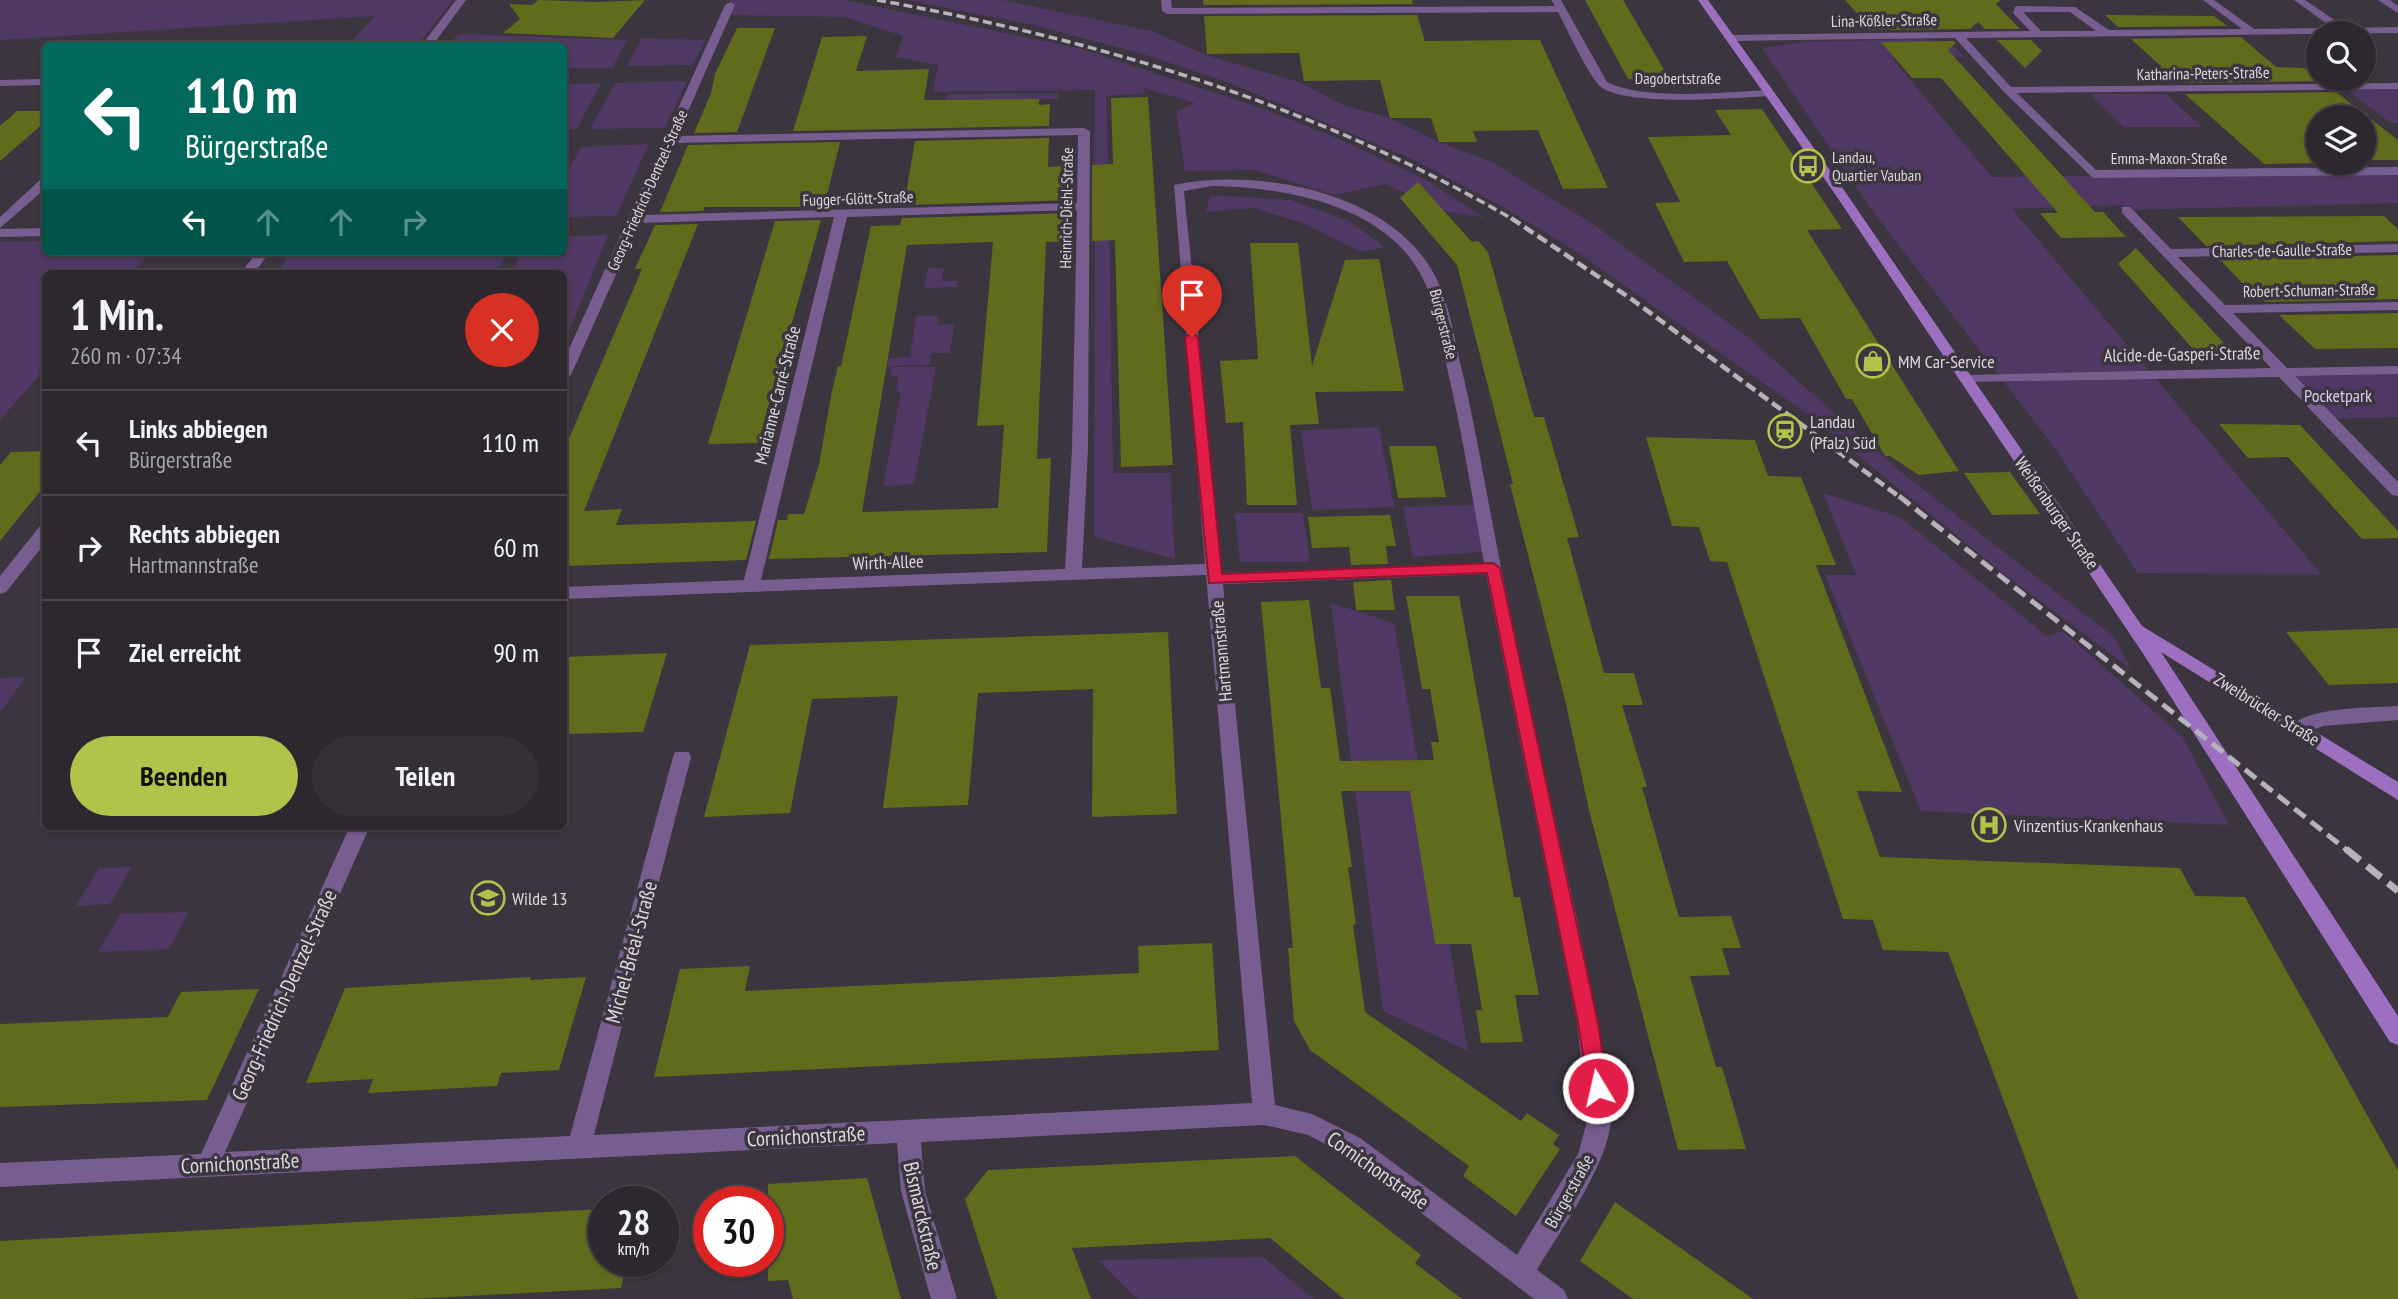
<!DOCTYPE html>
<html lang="de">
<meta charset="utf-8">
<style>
body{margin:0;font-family:"PT Sans Narrow",sans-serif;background:#343036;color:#f1f3f6;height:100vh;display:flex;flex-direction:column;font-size:26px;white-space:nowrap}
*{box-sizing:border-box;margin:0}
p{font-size:23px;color:#a6a6aa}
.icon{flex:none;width:38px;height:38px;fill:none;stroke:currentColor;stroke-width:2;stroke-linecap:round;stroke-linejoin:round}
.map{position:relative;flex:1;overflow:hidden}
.side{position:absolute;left:42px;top:270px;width:525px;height:560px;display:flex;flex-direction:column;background:#2c282e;border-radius:10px;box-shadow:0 2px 5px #0004,0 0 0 2px #48444a}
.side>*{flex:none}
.top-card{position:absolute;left:42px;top:42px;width:525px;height:214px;border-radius:10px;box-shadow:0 2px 5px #0004,0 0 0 2px #48444a;background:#00695c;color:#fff;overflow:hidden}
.fabs{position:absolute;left:2306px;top:21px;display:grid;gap:14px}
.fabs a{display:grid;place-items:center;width:70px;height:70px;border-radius:50%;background:#2c282e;box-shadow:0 2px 5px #0004,0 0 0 2px #48444a;font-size:35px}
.speed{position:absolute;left:588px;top:1186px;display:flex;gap:14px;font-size:35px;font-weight:700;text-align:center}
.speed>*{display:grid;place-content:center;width:91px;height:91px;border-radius:50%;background:#2c282e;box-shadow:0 2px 5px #0004,0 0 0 2px #48444a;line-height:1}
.speed small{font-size:18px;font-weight:400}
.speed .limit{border:10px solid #d22;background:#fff;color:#111}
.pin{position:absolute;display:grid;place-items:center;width:60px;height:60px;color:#fff;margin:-72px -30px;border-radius:50% 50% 50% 0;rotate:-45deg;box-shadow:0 0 7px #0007}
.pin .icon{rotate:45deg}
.me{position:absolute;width:77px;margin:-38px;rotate:351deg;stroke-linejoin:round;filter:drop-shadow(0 0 5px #0008)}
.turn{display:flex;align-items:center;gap:24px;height:147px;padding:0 28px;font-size:32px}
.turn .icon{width:91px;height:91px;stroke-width:2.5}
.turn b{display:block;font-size:49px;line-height:60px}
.lanes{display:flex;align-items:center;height:66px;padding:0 28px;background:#0003;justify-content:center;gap:35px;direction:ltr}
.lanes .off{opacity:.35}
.round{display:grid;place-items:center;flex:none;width:74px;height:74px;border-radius:37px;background:#343036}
.headline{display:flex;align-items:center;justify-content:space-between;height:119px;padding:0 28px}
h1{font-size:42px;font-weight:800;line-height:52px}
.action{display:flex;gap:14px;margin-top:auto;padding:14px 28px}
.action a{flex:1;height:80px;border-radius:42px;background:#b2c34c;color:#111;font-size:28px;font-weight:800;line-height:80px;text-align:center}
.action a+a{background:#343036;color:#f1f3f6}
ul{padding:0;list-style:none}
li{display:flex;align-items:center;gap:21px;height:105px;padding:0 28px;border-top:2px solid #48444a}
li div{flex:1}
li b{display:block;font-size:26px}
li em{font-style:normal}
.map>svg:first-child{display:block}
</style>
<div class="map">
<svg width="2398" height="1299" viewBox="0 0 2398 1299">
<rect width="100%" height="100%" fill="#3a353e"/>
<g fill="#4f3863">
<polygon points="453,0 418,45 348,45 375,16 0,40 0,1 6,0"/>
<polygon points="725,0 845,0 1082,49 1270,111 1339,139 1423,178 1485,218 1445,211 1385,184 1334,195 1255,170 1185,171 1176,111 1195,103 1144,88 1145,93 1106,96 1109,190 1094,190 1095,90 933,92 938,65 896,57 903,36 845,17 726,15 732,2"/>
<polygon points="906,0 1002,0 1152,31 1206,55 1299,82 1343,105 1390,118 1439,142 1492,162 1593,224 1748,337 1906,476 2114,637 2131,669 2005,575 1810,416 1571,248 1496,203 1410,158 1227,82 1146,55 1034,25"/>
<polygon points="459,34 627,40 612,68 564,68 564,46 448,45"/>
<polygon points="642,38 705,40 693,65 627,66"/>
<polygon points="1921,39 1950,43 1965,57 1892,58 1992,177 2398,171 2398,203 2126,210 2122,205 2012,209 2321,574 2138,573 2054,447 1874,213 1762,48 1805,42"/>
<polygon points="687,81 665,128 590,129 615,83"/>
<polygon points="601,83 577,129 564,129 564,84"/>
<polygon points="2398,89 2398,123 2391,123 2346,90"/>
<polygon points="1059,93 1058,99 946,100 947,94"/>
<polygon points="2090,94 2166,94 2202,127 2124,127"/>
<polygon points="649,144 616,216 564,217 564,179 581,147"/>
<polygon points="1210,195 1291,200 1349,221 1385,247 1361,252 1305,224 1254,208 1206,212"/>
<polygon points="1109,203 1113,473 1170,473 1175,559 1094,537 1095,205"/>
<polygon points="608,235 564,344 564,273 511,273 523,252 564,252 564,236"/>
<polygon points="45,241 46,252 150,252 131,273 46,273 45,369 0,420 0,242"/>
<polygon points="292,252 508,252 496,273 276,273"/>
<polygon points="928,268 944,268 942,281 959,281 957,287 924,288"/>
<polygon points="916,316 939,316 938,325 954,324 950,353 931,353 930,365 887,366 888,358 910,357"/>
<polygon points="890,367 936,367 914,484 883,486 901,392 896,392 898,377 892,376"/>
<polygon points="2398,370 2398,417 2327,419 2283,373"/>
<polygon points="1379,427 1394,507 1312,510 1301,430"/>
<polygon points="1823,493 1900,517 2047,636 2063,631 2182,736 2229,825 1921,811 1825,575 1856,575"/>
<polygon points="1475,505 1482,552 1413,557 1403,507"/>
<polygon points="1235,513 1303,513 1310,562 1240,562"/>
<polygon points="1331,603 1394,623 1468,1051 1383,1011"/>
<polygon points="26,677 2,710 0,710 0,678"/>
<polygon points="132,867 110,904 76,906 99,868"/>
<polygon points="189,912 169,949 98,952 121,914"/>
<polygon points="1263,1257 1314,1299 1137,1299 1098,1260"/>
</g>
<g fill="#616b1c" fill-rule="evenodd">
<polygon points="538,0 596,2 645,0 613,38 503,33 520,19 509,4 532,5"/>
<polygon points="1203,0 1412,0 1413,4 1203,5"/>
<polygon points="1585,0 1623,0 1669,78 1628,79"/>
<polygon points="1845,0 2001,0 1996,4 2020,29 1985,29 1978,22 1970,29 1872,30"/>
<polygon points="1417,15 1425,41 1540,40 1608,188 1563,189 1538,130 1473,131 1477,142 1439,142 1431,118 1390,118 1380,80 1304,81 1299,53 1207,54 1204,16"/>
<polygon points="2105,15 2214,16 2227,26 2118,27"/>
<polygon points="737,28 775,28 737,132 694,133 711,93 715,74"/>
<polygon points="867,36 856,71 929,69 924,100 1039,99 1039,105 1050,104 1049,126 793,131 822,37"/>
<polygon points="2241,37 2276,67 2304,68 2321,81 2173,83 2156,68 2162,67 2131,39"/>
<polygon points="1997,40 2031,40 2042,51 2025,68"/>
<polygon points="1954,41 1956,43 1948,50 2095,212 2103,212 2126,237 2061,238 2040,213 2058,213 1941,78 1912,78 1881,42"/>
<polygon points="2336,92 2398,140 2398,160 2364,160 2364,117 2319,117 2318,161 2321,163 2264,164 2185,94"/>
<polygon points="1148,97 1173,465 1121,467 1115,240 1092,241 1092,165 1113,164 1111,98"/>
<polygon points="1762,109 1842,229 1807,230 1959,471 1919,475 1890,456 1885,456 1852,399 1846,399 1800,318 1760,319 1727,261 1684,262 1655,203 1680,202 1648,137 1731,135 1715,110"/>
<polygon points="17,111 46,111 46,121 0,161 0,126"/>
<polygon points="1049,138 1048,167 1075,166 1074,200 904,205 915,141"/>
<polygon points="840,142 824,207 705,207 703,211 660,212 688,145"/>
<polygon points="1418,182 1472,242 1478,241 1488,252 1534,417 1544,417 1579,537 1567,538 1604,673 1634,673 1643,705 1622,705 1647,787 1642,787 1679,917 1731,916 1741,948 1722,948 1730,975 1690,976 1716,1067 1722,1067 1746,1149 1678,1150 1589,810 1566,704 1510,484 1513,484 1457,265 1400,198"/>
<path d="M1074 213V241L1046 242 1037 459 1051 458 1047 552 769 559 778 520H787L788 514H804L819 464 832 391 838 366H841L871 226 900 225 902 218ZM993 242 977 426 1004 425 998 508 862 512 907 245Z"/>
<polygon points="2384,216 2398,229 2398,241 2206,246 2178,217"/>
<polygon points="821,220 758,443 708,444 775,221"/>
<polygon points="698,224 584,511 622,509 616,525 756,521 746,560 564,566 564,450 642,269 635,269 655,225"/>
<polygon points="1250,243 1298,243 1312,366 1345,260 1379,259 1404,391 1315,392 1319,424 1290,425 1297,505 1247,505 1243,422 1226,423 1220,361 1258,359"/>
<polygon points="2136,248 2236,356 2200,357 2118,264"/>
<polygon points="2398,255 2398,299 2266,302 2257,293 2252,293 2219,259"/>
<polygon points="2398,313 2398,348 2315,349 2279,315"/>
<polygon points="2219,424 2300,425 2398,531 2398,538 2362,539 2288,457 2248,458"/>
<polygon points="1646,437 1755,440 1768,476 1801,477 1836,565 1816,565 1902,792 1857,791 1880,857 2180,868 2195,896 2245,897 2398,1170 2398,1299 2078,1299 1948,952 1883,950 1873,920 1843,919 1727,562 1710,561 1699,527 1672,526"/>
<polygon points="1389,446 1436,446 1446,497 1398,498"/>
<polygon points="46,451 46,484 0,541 0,465 11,452"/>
<polygon points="2010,472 2040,514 1992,515 1964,473"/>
<polygon points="1390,515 1396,546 1386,546 1388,564 1351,565 1349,547 1312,548 1308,517"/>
<polygon points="1391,580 1395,610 1356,610 1353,582"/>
<polygon points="1406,596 1459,596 1514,897 1520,897 1539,995 1515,995 1523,1042 1481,1043 1476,1010 1482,1010 1471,944 1435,944 1410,791 1341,791 1352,867 1348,867 1356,924 1353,925 1365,1012 1521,1121 1527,1113 1559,1135 1553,1144 1560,1149 1516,1216 1463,1176 1469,1166 1310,1050 1294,1021 1288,948 1293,948 1261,602 1309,600 1321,688 1330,688 1340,761 1434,760 1431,742 1439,742 1430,689 1422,689"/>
<polygon points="2398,628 2398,683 2329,685 2286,632"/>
<polygon points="1168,632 1177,814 1092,817 1093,689 978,693 968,805 883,808 898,696 812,699 790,813 704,817 750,645"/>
<polygon points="667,653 643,732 564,734 564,657"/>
<polygon points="1212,943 1219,1050 654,1077 680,969 750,966 745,991 1139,973 1138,946"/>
<polygon points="531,977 530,980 586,977 559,1070 501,1073 497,1086 368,1093 373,1079 306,1083 345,988"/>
<polygon points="259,989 207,1100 0,1107 0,1024 168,1017 181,992"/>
<polygon points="1295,1156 1421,1255 1415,1263 1462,1299 1344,1299 1270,1238 1072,1248 1091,1299 997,1299 965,1199 988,1170"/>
<polygon points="867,1178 901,1299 793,1299 788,1280 768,1281 768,1184"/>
<polygon points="1615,1202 1753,1299 1633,1299 1580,1261"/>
<polygon points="604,1209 604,1262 627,1262 621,1288 413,1299 0,1299 0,1241"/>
</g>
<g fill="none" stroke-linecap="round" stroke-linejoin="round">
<g fill="#785d90" fill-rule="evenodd">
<polygon points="456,0 466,0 432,46 421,46"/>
<path d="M1161 0H1171L1172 8 1555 6 1551 0H1561L1607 82C1644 101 1726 92 1768 90L1773 93 1768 96C1733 98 1628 107 1601 87 1590 79 1566 27 1558 12L1167 14 1162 11Z"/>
<path d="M2203 0H2214L2254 29 2333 28 2294 0H2305L2346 28 2398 27V33L1966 38 2011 87 2398 83V89L2017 93 2096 170 2398 167V175L2093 178 2004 92 1955 38 1730 41 1725 38 1730 35 2030 31 2013 13 2015 7 2018 6 2075 7 2109 30 2242 29ZM2023 12H2070L2096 31H2041Z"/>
<polygon points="2378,0 2390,0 2398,6 2398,13"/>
<path d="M730 2 735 5 677 136 1084 128 1090 131 1088 449 1082 568 1205 564 1174 185C1255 168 1379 190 1428 264 1447 292 1452 326 1459 358 1476 427 1487 498 1501 567 1525 685 1551 802 1577 919 1587 969 1598 1018 1605 1069 1607 1084 1611 1100 1611 1115 1612 1160 1560 1231 1537 1270L1564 1290 1568 1299H1534L1344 1154 1308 1135 1264 1125 921 1142 925 1191 957 1299H931L901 1191 897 1143 0 1187V1163L201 1154 350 826H370L225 1152 570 1136 673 757 675 752H689L691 757 594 1135 1252 1103 1206 575 564 599V587L744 580 834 217 639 223 571 375 564 379V360L725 5ZM1078 135 1077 203 642 215 674 143ZM1212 186C1281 187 1377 203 1417 268 1434 295 1438 328 1445 359 1461 426 1472 495 1484 563L1222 573 1184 191ZM1077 210 1072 449 1065 569 761 580 847 217ZM1486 574 1577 1023 1588 1118 1578 1154 1517 1255 1360 1138 1312 1114 1275 1105 1223 584Z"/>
<polygon points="46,79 46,85 0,86 0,80"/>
<polygon points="42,178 46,178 46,188 0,228 0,217"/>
<polygon points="2122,207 2130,207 2171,249 2398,244 2398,252 2178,257 2225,305 2398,302 2398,310 2233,313 2287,368 2398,366 2398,374 2295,376 2398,482 2398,496 2392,495 2279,377 1961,382 1959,379 1966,375 2271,368 2122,213"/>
<polygon points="46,228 46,236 0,237 0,229"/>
<polygon points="257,252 270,252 254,273 241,273"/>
<polygon points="46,525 46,542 6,592 0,594 0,576 40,526"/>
<path d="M2398 706V720L2323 726 2299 736 2292 734 2290 729C2302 706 2374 708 2398 706Z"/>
</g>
<polygon fill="#9c6fc1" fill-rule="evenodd" points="1698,0 1708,0 1844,190 2142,626 2398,782 2398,800 2161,652 2398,1016 2398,1045 2390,1042 2146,658 1835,194"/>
<path stroke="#b7b3ba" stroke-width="3.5" stroke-dasharray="9 4.5" stroke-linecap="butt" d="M877 0C1099 40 1318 106 1514 220"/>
<polyline stroke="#b7b3ba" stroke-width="4.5" stroke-dasharray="11 5" stroke-linecap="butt" points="1511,218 1630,298 1901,498"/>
<polyline stroke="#b7b3ba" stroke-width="5" stroke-dasharray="14 7" stroke-linecap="butt" points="1899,496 2348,851"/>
<polyline stroke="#b7b3ba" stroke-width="7" stroke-dasharray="18 9" stroke-linecap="butt" points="2346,849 2398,891"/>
</g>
<polygon fill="#e11d48" stroke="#92132f" stroke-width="2" points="1192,333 1198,337 1222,574 1493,563 1500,568 1598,1023 1608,1088 1605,1095 1598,1098 1591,1095 1588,1088 1578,1023 1487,573 1209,583 1185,337"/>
<defs>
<symbol id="bus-ring" viewBox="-11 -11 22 22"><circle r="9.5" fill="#3a353e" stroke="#b2c34c" stroke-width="1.5"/><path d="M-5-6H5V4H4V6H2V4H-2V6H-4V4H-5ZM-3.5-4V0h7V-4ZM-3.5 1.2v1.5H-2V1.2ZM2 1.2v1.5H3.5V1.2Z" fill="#b2c34c"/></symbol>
<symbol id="shop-ring" viewBox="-11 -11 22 22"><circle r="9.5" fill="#3a353e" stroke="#b2c34c" stroke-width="1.5"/><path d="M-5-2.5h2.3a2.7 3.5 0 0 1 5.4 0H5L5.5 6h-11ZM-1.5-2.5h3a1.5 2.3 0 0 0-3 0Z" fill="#b2c34c"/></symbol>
<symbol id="station-ring" viewBox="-11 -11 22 22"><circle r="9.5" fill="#3a353e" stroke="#b2c34c" stroke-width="1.5"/><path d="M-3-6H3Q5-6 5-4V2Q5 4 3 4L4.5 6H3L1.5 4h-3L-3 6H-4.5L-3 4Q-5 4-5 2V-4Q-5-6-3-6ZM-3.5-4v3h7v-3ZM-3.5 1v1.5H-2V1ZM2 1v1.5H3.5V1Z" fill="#b2c34c"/></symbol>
<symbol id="hospital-ring" viewBox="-11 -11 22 22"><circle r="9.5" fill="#3a353e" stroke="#b2c34c" stroke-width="1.5"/><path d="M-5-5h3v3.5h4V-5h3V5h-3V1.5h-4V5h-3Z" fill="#b2c34c"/></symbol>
<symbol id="school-ring" viewBox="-11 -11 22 22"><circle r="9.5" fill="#3a353e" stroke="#b2c34c" stroke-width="1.5"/><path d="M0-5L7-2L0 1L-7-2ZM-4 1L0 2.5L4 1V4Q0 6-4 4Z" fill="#b2c34c"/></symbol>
</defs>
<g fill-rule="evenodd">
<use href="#bus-ring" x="1789" y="147" width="38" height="38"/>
<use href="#shop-ring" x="1854" y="342" width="38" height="38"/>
<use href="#station-ring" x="1766" y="412" width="38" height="38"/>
<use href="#hospital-ring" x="1970" y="806" width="38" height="38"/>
<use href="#school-ring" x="469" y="879" width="38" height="38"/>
</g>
<g text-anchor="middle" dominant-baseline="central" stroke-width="7" stroke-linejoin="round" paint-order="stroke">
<g font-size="16" fill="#dbd8de" stroke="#3a353e">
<text transform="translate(1884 20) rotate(-1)">Lina-Kößler-Straße</text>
<text transform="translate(2203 73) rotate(-1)">Katharina-Peters-Straße</text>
<text x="1678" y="78">Dagobertstraße</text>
<text x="2169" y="158">Emma-Maxon-Straße</text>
<text transform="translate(647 190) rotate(-66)">Georg-Friedrich-Dentzel-Straße</text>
<text transform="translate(858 198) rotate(-2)">Fugger-Glött-Straße</text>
<text transform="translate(1066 208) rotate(-89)">Heinrich-Diehl-Straße</text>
<text transform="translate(2282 250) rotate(-1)">Charles-de-Gaulle-Straße</text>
<text transform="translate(2309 290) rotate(-1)">Robert-Schuman-Straße</text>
<text transform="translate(1444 324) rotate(76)">Bürgerstraße</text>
</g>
<g font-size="16" fill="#dbd8de" stroke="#3a353e" text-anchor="start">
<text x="1832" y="157">Landau,<tspan x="1832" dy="18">Quartier Vauban</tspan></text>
</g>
<g font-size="18" fill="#dbd8de" stroke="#3a353e">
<text transform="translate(2182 354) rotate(-1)">Alcide-de-Gasperi-Straße</text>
<text transform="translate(777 395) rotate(-76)">Marianne-Carré-Straße</text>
<text transform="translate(2057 513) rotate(55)">Weißenburger Straße</text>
<text transform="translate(888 562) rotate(-2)">Wirth-Allee</text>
<text transform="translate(1221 651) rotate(-95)">Hartmannstraße</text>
<text transform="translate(2267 709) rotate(32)">Zweibrücker Straße</text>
<text transform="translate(1569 1191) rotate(-61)">Bürgerstraße</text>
</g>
<g font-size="18" fill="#dbd8de" stroke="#3a353e" text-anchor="start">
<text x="1898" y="361">MM Car-Service</text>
<text x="1810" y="421">Landau<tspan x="1810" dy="21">(Pfalz) Süd</tspan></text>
<text x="2014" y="825">Vinzentius-Krankenhaus</text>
<text x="512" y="898">Wilde 13</text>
</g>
<g font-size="18" fill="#dec8f3" stroke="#3a353e">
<text x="2338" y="395">Pocketpark</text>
</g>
<g font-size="21" fill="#dbd8de" stroke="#3a353e">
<text transform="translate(631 952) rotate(-75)">Michel-Bréal-Straße</text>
<text transform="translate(284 995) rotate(-66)">Georg-Friedrich-Dentzel-Straße</text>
<text transform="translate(806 1136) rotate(-3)">Cornichonstraße</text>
<text transform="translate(240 1163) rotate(-3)">Cornichonstraße</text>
<text transform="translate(1378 1170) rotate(35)">Cornichonstraße</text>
<text transform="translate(923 1216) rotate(77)">Bismarckstraße</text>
</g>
</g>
</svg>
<div class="fabs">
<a><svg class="icon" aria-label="search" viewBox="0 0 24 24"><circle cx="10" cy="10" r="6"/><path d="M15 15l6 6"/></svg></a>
<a><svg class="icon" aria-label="layers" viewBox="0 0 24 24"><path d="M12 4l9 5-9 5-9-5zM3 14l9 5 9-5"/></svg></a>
</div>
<div class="speed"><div>28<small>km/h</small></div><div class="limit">30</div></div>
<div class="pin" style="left:1192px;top:337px;background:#d93025"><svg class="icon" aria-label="arrive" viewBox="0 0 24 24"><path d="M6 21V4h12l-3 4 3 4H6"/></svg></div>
<svg class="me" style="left:1598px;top:1088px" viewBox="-20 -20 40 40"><circle r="17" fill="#e11d48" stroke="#fff" stroke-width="3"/><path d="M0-11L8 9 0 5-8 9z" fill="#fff"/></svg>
<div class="top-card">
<div class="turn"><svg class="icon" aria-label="left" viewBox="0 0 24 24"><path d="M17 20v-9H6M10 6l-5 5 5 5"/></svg><div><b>110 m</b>Bürgerstraße</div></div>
<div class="lanes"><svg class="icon" aria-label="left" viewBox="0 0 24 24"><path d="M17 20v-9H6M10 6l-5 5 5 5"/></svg><svg class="icon off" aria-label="ahead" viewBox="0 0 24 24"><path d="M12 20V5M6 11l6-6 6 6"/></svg><svg class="icon off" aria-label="ahead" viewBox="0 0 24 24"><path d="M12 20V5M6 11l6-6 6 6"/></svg><svg class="icon off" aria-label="right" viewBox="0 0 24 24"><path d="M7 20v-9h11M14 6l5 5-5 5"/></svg></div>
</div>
<section class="side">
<div class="headline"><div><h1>1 Min.</h1><p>260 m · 07:34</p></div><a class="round" style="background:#d93025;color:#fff"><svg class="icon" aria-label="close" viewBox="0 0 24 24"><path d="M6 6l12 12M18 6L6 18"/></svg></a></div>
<ul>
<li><svg class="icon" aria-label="left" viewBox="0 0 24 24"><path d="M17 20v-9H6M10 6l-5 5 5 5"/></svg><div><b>Links abbiegen</b><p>Bürgerstraße</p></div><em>110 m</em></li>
<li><svg class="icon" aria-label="right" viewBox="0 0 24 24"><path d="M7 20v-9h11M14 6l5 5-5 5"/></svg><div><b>Rechts abbiegen</b><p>Hartmannstraße</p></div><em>60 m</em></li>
<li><svg class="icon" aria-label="arrive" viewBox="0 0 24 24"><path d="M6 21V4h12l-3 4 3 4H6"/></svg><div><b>Ziel erreicht</b></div><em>90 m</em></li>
</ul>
<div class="action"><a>Beenden</a><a>Teilen</a></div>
</section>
</div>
